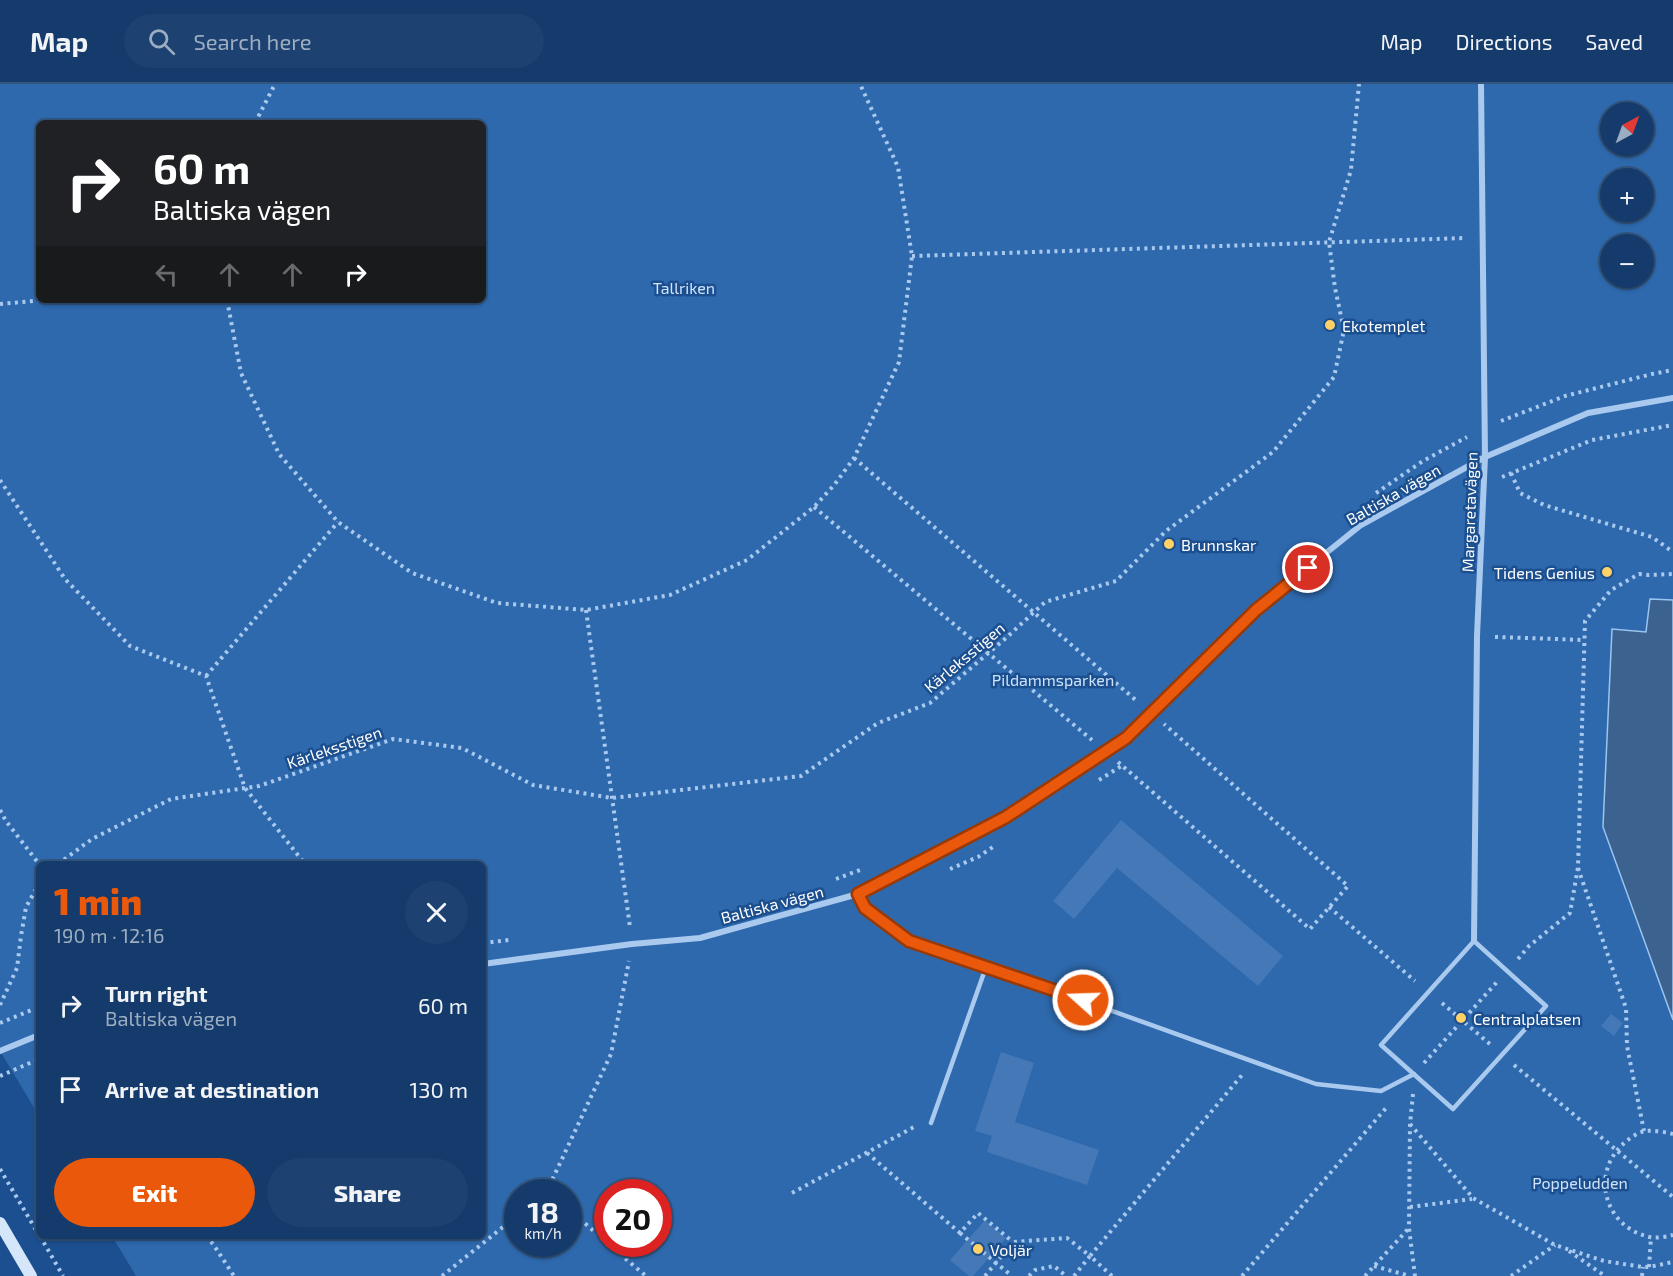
<!DOCTYPE html>
<meta charset="utf-8">
<style>
body{margin:0;font-family:"Exo 2",sans-serif;background:#1d4271;color:#f1f3f6;height:100vh;display:flex;flex-direction:column;font-size:22px;white-space:nowrap}
*{box-sizing:border-box;margin:0}
p{font-size:20px;color:#9dadc1}
.icon{flex:none;width:33px;height:33px;fill:none;stroke:currentColor;stroke-width:2;stroke-linecap:round;stroke-linejoin:round}
.map{position:relative;flex:1;overflow:hidden}
.details{position:absolute;left:36px;top:777px;width:450px;height:378px;display:flex;flex-direction:column;background:#143b6b;border-radius:9px;box-shadow:0 2px 4px #0004,0 0 0 2px #33557e}
.details>*{flex:none}
.hud{position:absolute;left:36px;top:36px;width:450px;height:183px;border-radius:9px;box-shadow:0 2px 4px #0004,0 0 0 2px #33557e;background:#202124;color:#fff;overflow:hidden}
.needle{width:39px;rotate:41deg}
.controls{position:absolute;left:1600px;top:18px;display:grid;gap:12px}
.controls a{display:grid;place-items:center;width:54px;height:54px;border-radius:50%;background:#143b6b;box-shadow:0 2px 4px #0004,0 0 0 2px #33557e;font-size:30px}
.speed{position:absolute;left:504px;top:1095px;display:flex;gap:12px;font-size:30px;font-weight:700;text-align:center}
.speed>*{display:grid;place-content:center;width:78px;height:78px;border-radius:50%;background:#143b6b;box-shadow:0 2px 4px #0004,0 0 0 2px #33557e;line-height:1}
.speed small{font-size:15px;font-weight:400}
.speed .limit{border:9px solid #d22;background:#fff;color:#111}
.pin{position:absolute;display:grid;place-items:center;width:51px;height:51px;color:#fff;margin:-26px;border:3px solid #fff;border-radius:50%;box-shadow:0 2px 6px #0007}
.me{position:absolute;width:66px;margin:-33px;rotate:290deg;stroke-linejoin:round;filter:drop-shadow(0 0 4px #0008)}
.turn{display:flex;align-items:center;gap:21px;height:126px;padding:0 18px;font-size:27px}
.turn .icon{width:78px;height:78px;stroke-width:2.5}
.turn b{display:block;font-size:42px;line-height:51px}
.lanes{display:flex;align-items:center;height:57px;padding:0 18px;background:#0003;justify-content:center;gap:30px;direction:ltr}
.lanes .off{opacity:.35}
.round{display:grid;place-items:center;flex:none;width:63px;height:63px;border-radius:32px;background:#1d4271}
.headline{display:flex;align-items:center;justify-content:space-between;height:102px;padding:0 18px}
h1{font-size:36px;font-weight:800;line-height:45px;color:#ea580c}
.button{display:flex;gap:12px;margin-top:auto;padding:12px 18px}
.button a{flex:1;height:69px;border-radius:36px;background:#ea580c;color:#fff;font-size:24px;font-weight:800;line-height:69px;text-align:center}
.button a+a{background:#1d4271;color:#f1f3f6}
ul{padding:0;list-style:none}
li{display:flex;align-items:center;gap:18px;height:84px;padding:0 18px}
li div{flex:1}
li b{display:block;font-size:22px}
li em{font-style:normal}
header{display:flex;align-items:center;gap:36px;box-sizing:border-box;height:84px;padding:0 30px;background:#143b6b;border-bottom:2px solid #33557e}
header strong{font-size:28px}
nav{display:flex;gap:33px;margin-inline-start:auto;font-size:21px}
.search{width:420px;height:54px;background:#1d4271;display:flex;align-items:center;gap:15px;box-sizing:border-box;padding:0 21px;border-radius:33px;color:#9dadc1;font-size:22px}
.map>svg:first-child{display:block}
</style>
<header>
<strong>Map</strong>
<div class="search"><svg class="icon" aria-label="search" viewBox="0 0 24 24"><circle cx="10" cy="10" r="6"/><path d="M15 15l6 6"/></svg>Search here</div>
<nav><a>Map</a><a>Directions</a><a>Saved</a></nav>
</header>
<div class="map">
<svg width="1673" height="1192" viewBox="0 0 1673 1192">
<rect width="100%" height="100%" fill="#1b4f8f"/>
<path fill="#2e69ad" fill-rule="evenodd" d="M0 0H1673V1192H136L112 1152H483V780H39V1032L0 967ZM1611 28H1644V62H1611ZM39 39H483V216H39ZM1611 94H1644V128H1611ZM1611 160H1644V194H1611ZM518 1108H568V1160H518ZM608 1108H658V1160H608Z"/>
<polygon fill="#3c6290" stroke="#9cc4f0" stroke-width="1.5" points="1650,515 1673,516 1673,936 1603,743 1612,545 1646,548"/>
<g fill="#4478b7">
<polygon points="1121,736 1283,872 1258,902 1117,784 1074,835 1053,817"/>
<polygon points="1611,930 1623,939 1614,952 1601,942"/>
<polygon points="1001,968 1034,979 1015,1038 1099,1066 1087,1101 987,1068 992,1052 975,1047"/>
<polygon points="985,1136 1006,1154 973,1192 969,1192 950,1176"/>
</g>
<g fill="none" stroke-linecap="round" stroke-linejoin="round">
<g stroke="#a9c9ee" stroke-width="4" stroke-dasharray="3 4.5" stroke-linecap="butt">
<polyline points="255,39 275,0"/>
<polyline points="912,172 1466,154"/>
<polyline points="227,216 241,289 279,370 338,438 412,489 497,519 586,526 670,511 747,476 814,423 835,400 854,374 899,278 912,172 898,83 860,0"/>
<polyline points="0,220 44,216"/>
<polyline points="1501,337 1565,312 1652,290 1673,286"/>
<polyline points="854,374 1138,618"/>
<polyline points="1511,389 1520,409 1544,421 1652,453 1673,468"/>
<polyline points="1502,393 1592,356 1673,341"/>
<polyline points="0,396 65,495 130,562 206,592 245,704 305,780"/>
<polyline points="1376,409 1423,377 1467,353"/>
<polyline points="814,423 1092,656"/>
<polyline points="586,526 630,843"/>
<polyline points="1495,553 1584,556"/>
<polyline points="206,592 338,438"/>
<polyline points="1118,678 1310,845 1348,802 1164,640"/>
<polyline points="1099,696 1123,681"/>
<polyline points="0,726 6,737 39,780"/>
<polyline points="58,780 92,755 171,715 259,702 393,655 462,664 533,701 612,714 801,692 878,639 930,619 1006,554 1045,518 1116,497 1166,447 1273,368 1334,293 1344,246 1335,204 1329,158 1351,86 1359,0"/>
<polyline points="1578,784 1626,924 1627,962 1644,1047"/>
<polyline points="950,785 978,773 996,761"/>
<polyline points="836,795 860,786"/>
<polyline points="1329,823 1415,897"/>
<polyline points="483,859 509,856"/>
<polyline points="1518,875 1529,862 1570,829 1578,783 1585,537 1611,506 1639,490 1648,491 1673,490"/>
<polyline points="1442,919 1491,961"/>
<polyline points="0,921 17,884 21,852 26,823 39,800"/>
<polyline points="0,939 39,923"/>
<polyline points="1424,979 1497,898"/>
<polyline points="1514,981 1673,1113"/>
<polyline points="0,992 39,975"/>
<polyline points="1413,1010 1410,1040 1409,1144 1415,1192"/>
<polyline points="1410,1040 1473,1114 1555,1161 1604,1177 1643,1183 1649,1183 1673,1178"/>
<path d="M1673 1050C1665 1048 1654 1046 1646 1047 1637 1048 1629 1055 1622 1061 1591 1091 1605 1141 1646 1152 1654 1155 1665 1153 1673 1151"/>
<polyline points="867,1069 960,1149 978,1129 1013,1158"/>
<polyline points="0,1085 39,1151"/>
<polyline points="549,1108 547,1107 611,970 629,877"/>
<polyline points="792,1109 914,1043"/>
<polyline points="1410,1123 1472,1115"/>
<polyline points="568,1125 608,1159"/>
<polyline points="960,1149 1012,1192"/>
<polyline points="40,1152 63,1192"/>
<polyline points="206,1152 213,1160 234,1192"/>
<polyline points="608,1160 646,1192"/>
<polyline points="1569,1167 1605,1192"/>
<polyline points="1374,1182 1410,1192"/>
<polyline points="1649,1183 1651,1153"/>
<polyline points="442,1192 518,1131"/>
<polyline points="985,1192 1013,1158 1067,1154 1090,1172 1074,1192"/>
<polyline points="1029,1192 1035,1186 1054,1182 1066,1192"/>
<polyline points="1112,1192 1090,1172 1242,991"/>
<polyline points="1242,1192 1386,1024"/>
<polyline points="1365,1192 1409,1144"/>
<polyline points="1511,1192 1555,1161"/>
<polyline points="1642,1192 1643,1183"/>
</g>
<g stroke="#a9c9ee" stroke-width="4.5">
<polyline points="858,810 865,824 909,857 1062,909 1316,1000 1381,1007 1414,990"/>
<polygon points="1474,857 1546,922 1453,1025 1381,961"/>
<polyline points="931,1039 986,883"/>
</g>
<g stroke="#a9c9ee" stroke-width="6">
<polyline points="1474,857 1477,552 1485,373 1481,0"/>
<polyline points="483,880 632,860 700,854 858,810 1006,733 1126,654 1255,526 1361,441 1485,373 1588,329 1673,314"/>
<polyline points="0,967 39,951"/>
</g>
<polyline stroke="#d6e6fa" stroke-width="12" points="0,1139 31,1192"/>
</g>
<g fill="none" stroke-linecap="round" stroke-linejoin="round">
<defs>
<polyline id="route" points="1083,916 909,857 865,824 858,810 1006,733 1126,654 1256,526 1308,484"/>
</defs>
<use href="#route" stroke="#983908" stroke-width="15"/>
<use href="#route" stroke="#ea580c" stroke-width="10"/>
</g>
<g fill="#ffd166" stroke="#1b4f8f" stroke-width="2">
<circle cx="1330" cy="241" r="6"/>
<circle cx="1169" cy="460" r="6"/>
<circle cx="1607" cy="488" r="6"/>
<circle cx="1461" cy="934" r="6"/>
<circle cx="978" cy="1165" r="6"/>
</g>
<g text-anchor="middle" dominant-baseline="central" stroke-width="5" stroke-linejoin="round" paint-order="stroke">
<g font-size="16" fill="#cfe3fa" stroke="#1b4f8f">
<text x="684" y="203">Tallriken</text>
<text x="1053" y="595">Pildammsparken</text>
<text x="1580" y="1098">Poppeludden</text>
</g>
<g font-size="16" fill="#fff" stroke="#1b4f8f" text-anchor="start">
<text x="1342" y="241">Ekotemplet</text>
<text x="1181" y="460">Brunnskar</text>
<text x="1595" y="488" text-anchor="end">Tidens Genius</text>
<text x="1473" y="934">Centralplatsen</text>
<text x="990" y="1165">Voljär</text>
</g>
<g font-size="16" fill="#fff" stroke="#1b4f8f">
<text transform="translate(1393 410) rotate(-30)">Baltiska vägen</text>
<text transform="translate(1469 428) rotate(-88)">Margaretavägen</text>
<text transform="translate(964 573) rotate(-40)">Kärleksstigen</text>
<text transform="translate(334 663) rotate(-19)">Kärleksstigen</text>
<text transform="translate(772 820) rotate(-15)">Baltiska vägen</text>
</g>
</g>
</svg>
<div class="controls">
<a><svg class="needle" viewBox="-14 -14 28 28"><path d="M0-13l5 13h-10z" fill="#e53935"/><path d="M0 13l5-13h-10z" fill="#9dadc1"/></svg></a>
<a>+</a>
<a>−</a>
</div>
<div class="speed"><div>18<small>km/h</small></div><div class="limit">20</div></div>
<div class="pin" style="left:1308px;top:484px;background:#d93025"><svg class="icon" aria-label="arrive" viewBox="0 0 24 24"><path d="M6 21V4h12l-3 4 3 4H6"/></svg></div>
<svg class="me" style="left:1083px;top:916px" viewBox="-20 -20 40 40"><circle r="17" fill="#ea580c" stroke="#fff" stroke-width="3"/><path d="M0-11L8 9 0 5-8 9z" fill="#fff"/></svg>
<div class="hud">
<div class="turn"><svg class="icon" aria-label="right" viewBox="0 0 24 24"><path d="M7 20v-9h11M14 6l5 5-5 5"/></svg><div><b>60 m</b>Baltiska vägen</div></div>
<div class="lanes"><svg class="icon off" aria-label="left" viewBox="0 0 24 24"><path d="M17 20v-9H6M10 6l-5 5 5 5"/></svg><svg class="icon off" aria-label="ahead" viewBox="0 0 24 24"><path d="M12 20V5M6 11l6-6 6 6"/></svg><svg class="icon off" aria-label="ahead" viewBox="0 0 24 24"><path d="M12 20V5M6 11l6-6 6 6"/></svg><svg class="icon" aria-label="right" viewBox="0 0 24 24"><path d="M7 20v-9h11M14 6l5 5-5 5"/></svg></div>
</div>
<section class="details">
<div class="headline"><div><h1>1 min</h1><p>190 m · 12:16</p></div><a class="round"><svg class="icon" aria-label="close" viewBox="0 0 24 24"><path d="M6 6l12 12M18 6L6 18"/></svg></a></div>
<ul>
<li><svg class="icon" aria-label="right" viewBox="0 0 24 24"><path d="M7 20v-9h11M14 6l5 5-5 5"/></svg><div><b>Turn right</b><p>Baltiska vägen</p></div><em>60 m</em></li>
<li><svg class="icon" aria-label="arrive" viewBox="0 0 24 24"><path d="M6 21V4h12l-3 4 3 4H6"/></svg><div><b>Arrive at destination</b></div><em>130 m</em></li>
</ul>
<div class="button"><a>Exit</a><a>Share</a></div>
</section>
</div>
